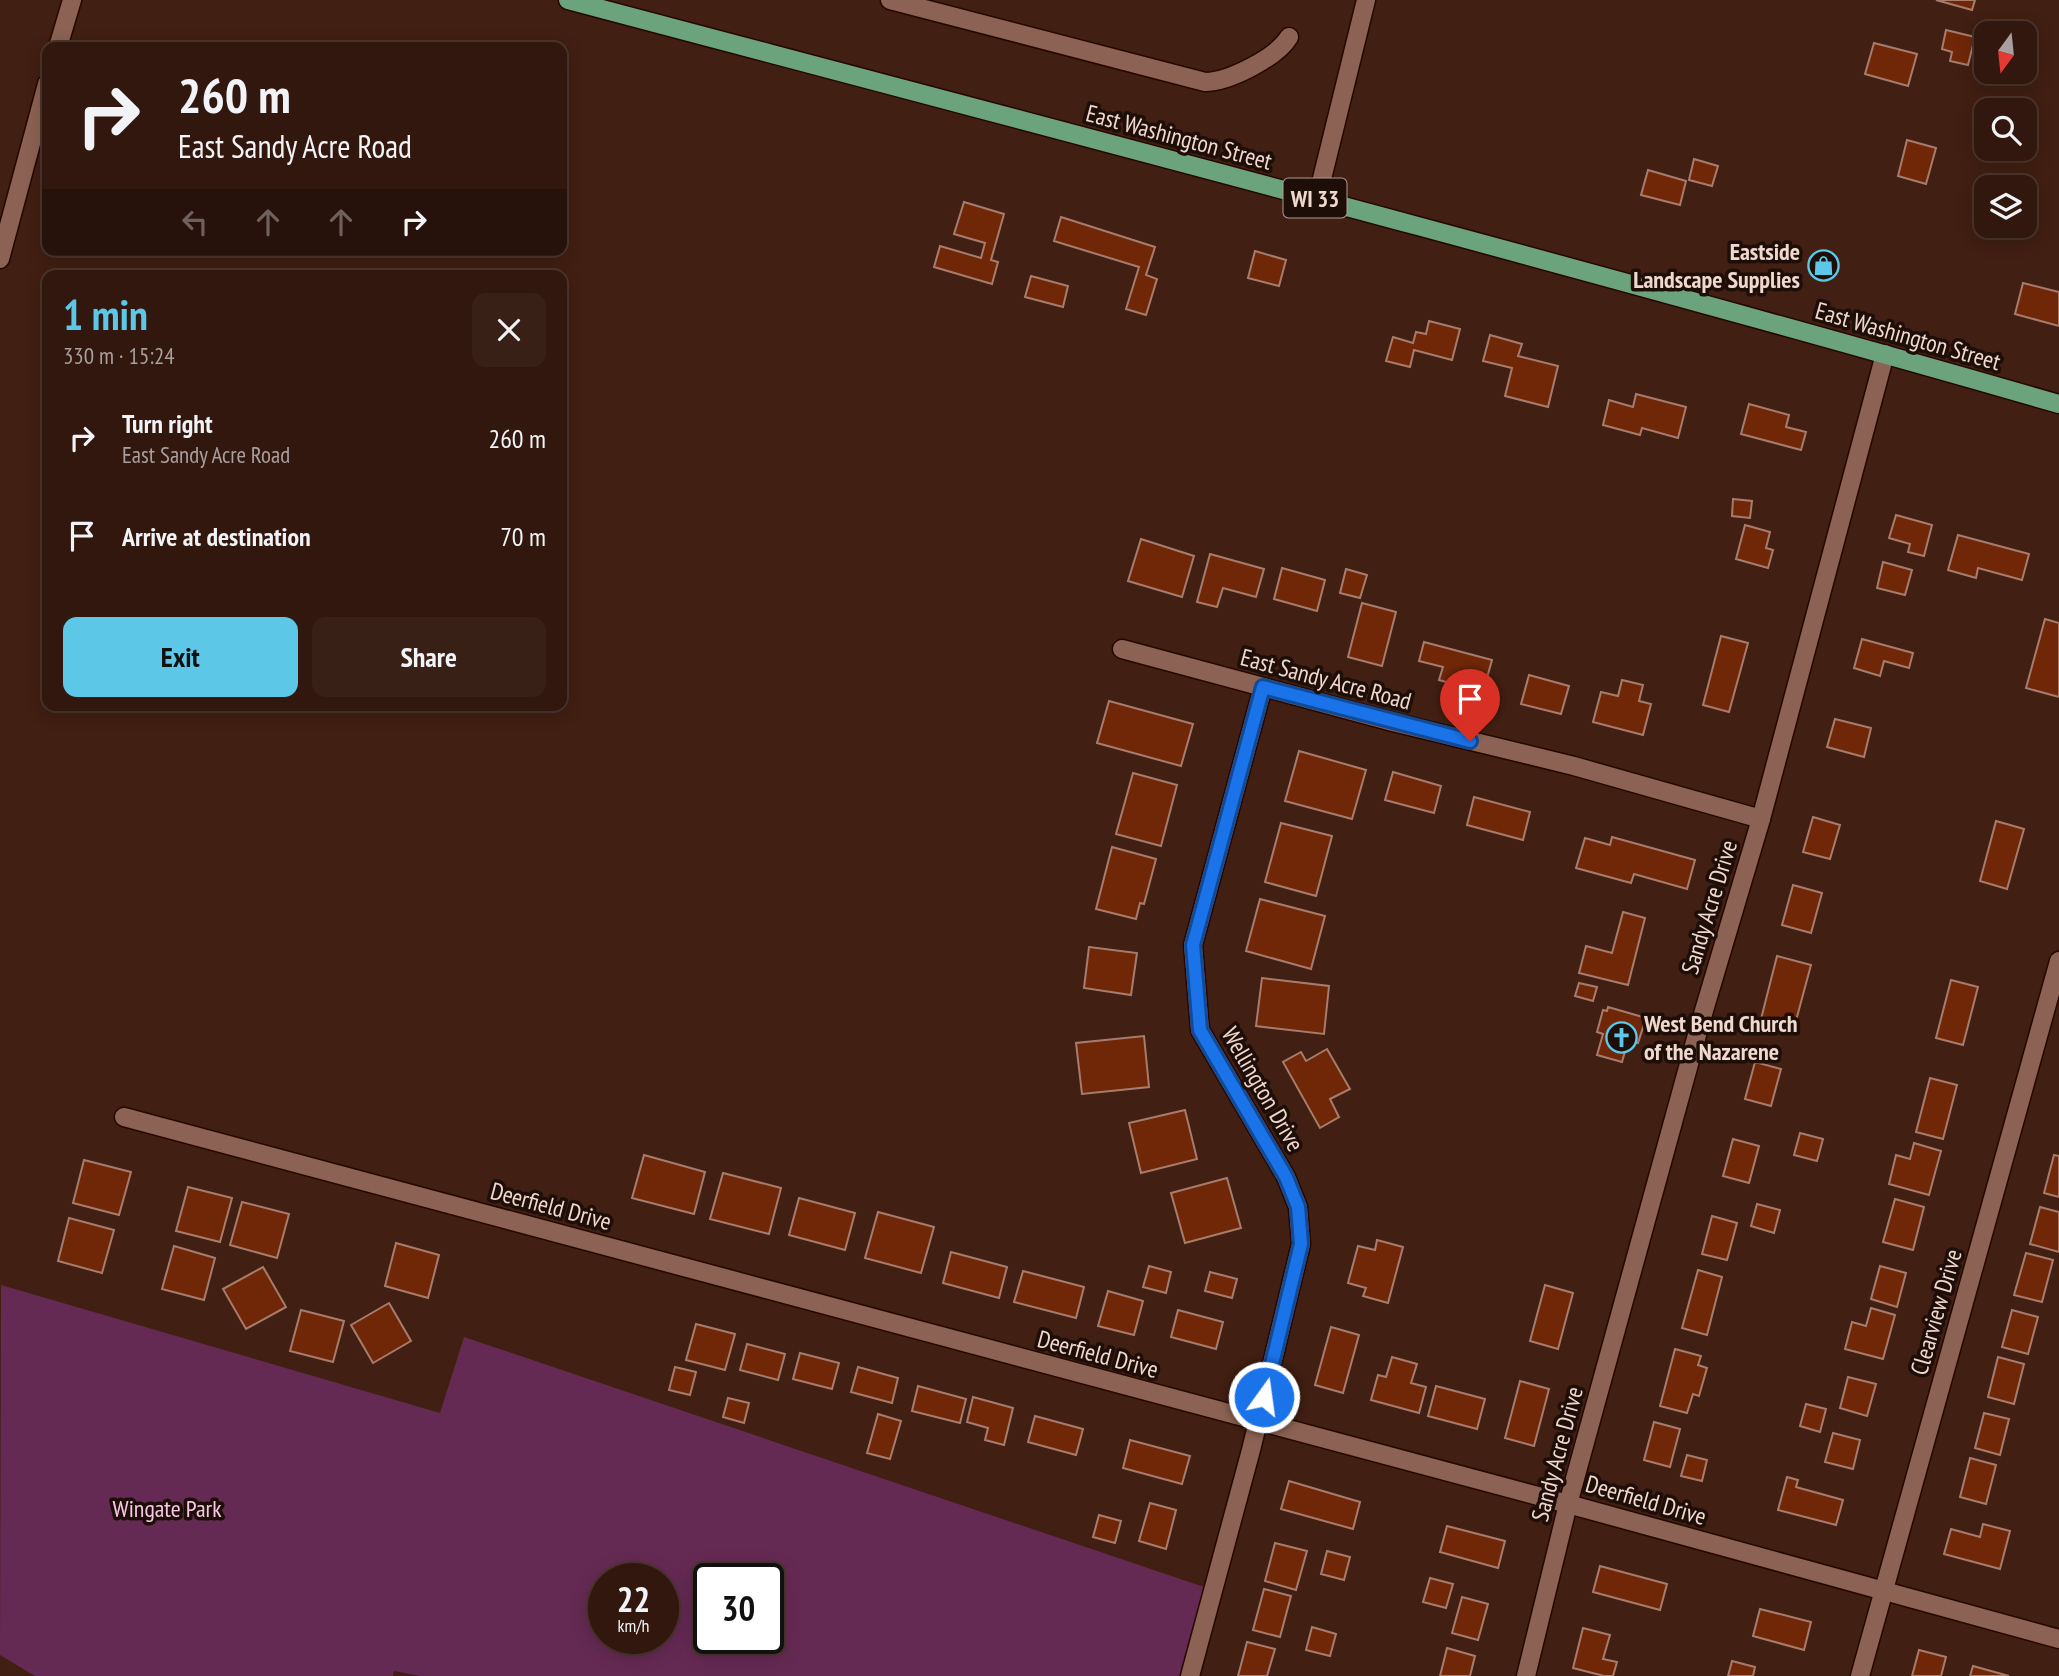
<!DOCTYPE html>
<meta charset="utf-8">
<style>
body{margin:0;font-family:"PT Sans Narrow",sans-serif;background:#392017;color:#f1f3f6;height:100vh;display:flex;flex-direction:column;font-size:26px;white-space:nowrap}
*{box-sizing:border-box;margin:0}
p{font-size:23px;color:#a89f9e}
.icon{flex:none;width:38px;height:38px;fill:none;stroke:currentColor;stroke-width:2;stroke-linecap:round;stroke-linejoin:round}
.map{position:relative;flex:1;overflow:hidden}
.sheet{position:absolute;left:42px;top:270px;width:525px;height:441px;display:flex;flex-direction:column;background:#31170e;border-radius:14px;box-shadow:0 4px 18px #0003,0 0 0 2px #4c362e}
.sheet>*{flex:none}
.hud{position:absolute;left:42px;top:42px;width:525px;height:214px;border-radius:14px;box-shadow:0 4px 18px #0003,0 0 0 2px #4c362e;background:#31170e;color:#f1f3f6;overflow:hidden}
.needle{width:46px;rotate:195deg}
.fabs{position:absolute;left:1974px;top:21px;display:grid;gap:14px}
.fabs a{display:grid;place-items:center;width:63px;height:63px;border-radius:14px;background:#31170e;box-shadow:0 4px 18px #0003,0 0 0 2px #4c362e;font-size:35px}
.speed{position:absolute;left:588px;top:1563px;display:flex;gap:14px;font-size:35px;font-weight:700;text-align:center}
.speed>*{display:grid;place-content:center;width:91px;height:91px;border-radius:50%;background:#31170e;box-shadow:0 4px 18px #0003,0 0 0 2px #4c362e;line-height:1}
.speed small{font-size:18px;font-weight:400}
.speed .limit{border:4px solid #111;border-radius:10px;background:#fff;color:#111}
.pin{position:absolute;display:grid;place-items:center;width:60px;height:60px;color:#fff;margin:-72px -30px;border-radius:50% 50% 50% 0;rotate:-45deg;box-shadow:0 0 7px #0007}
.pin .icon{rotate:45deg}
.me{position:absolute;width:77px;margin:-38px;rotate:14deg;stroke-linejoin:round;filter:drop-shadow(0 0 5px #0008)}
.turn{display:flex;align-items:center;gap:24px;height:147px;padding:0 21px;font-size:32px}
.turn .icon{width:91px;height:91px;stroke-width:2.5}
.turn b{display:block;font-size:49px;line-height:60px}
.lanes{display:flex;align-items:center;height:66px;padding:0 21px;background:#0003;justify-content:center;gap:35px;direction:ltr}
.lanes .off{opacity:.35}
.round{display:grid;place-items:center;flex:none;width:74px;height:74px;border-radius:14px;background:#392017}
.overview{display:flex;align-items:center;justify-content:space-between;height:119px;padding:0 21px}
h1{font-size:42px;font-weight:700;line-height:52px;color:#5cc7e7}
.cta{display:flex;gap:14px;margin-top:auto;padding:14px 21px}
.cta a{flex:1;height:80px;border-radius:14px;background:#5cc7e7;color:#111;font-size:28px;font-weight:700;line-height:80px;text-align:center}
.cta a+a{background:#392017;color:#f1f3f6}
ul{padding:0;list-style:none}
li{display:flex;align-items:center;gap:21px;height:98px;padding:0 21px}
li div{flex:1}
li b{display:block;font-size:26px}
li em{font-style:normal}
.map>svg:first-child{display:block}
</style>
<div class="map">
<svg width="2059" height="1676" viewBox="0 0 2059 1676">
<rect width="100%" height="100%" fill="#411f12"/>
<path fill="#652a53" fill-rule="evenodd" d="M1 1285 440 1413 464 1337 1213 1590 1193 1676H420L394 1671 393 1676H35L0 1655ZM604 1578H663V1638H604ZM709 1578H768V1638H709Z"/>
<g fill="#6f2708" stroke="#a77c6d" stroke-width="2">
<polygon points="1936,0 1975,0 1972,10"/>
<polygon points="1946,30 1975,37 1968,65 1950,61 1952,52 1942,49"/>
<polygon points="1874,43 1917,54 1908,86 1865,74"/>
<polygon points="1907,140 1936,148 1926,184 1898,176"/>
<polygon points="1694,159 1718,166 1712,186 1689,180"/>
<polygon points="1648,170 1686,181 1680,205 1641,195"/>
<polygon points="964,202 1004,214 991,260 998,262 992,284 934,267 940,246 981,258 985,243 954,234"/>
<polygon points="1061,217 1155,247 1146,275 1157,279 1146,315 1126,309 1139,267 1054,241"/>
<polygon points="1255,251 1286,260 1279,286 1248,278"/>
<polygon points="1031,276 1068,286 1063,307 1025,297"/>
<polygon points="2023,283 2059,292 2059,326 2015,314"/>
<polygon points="1429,321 1460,329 1452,360 1414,350 1410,367 1386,361 1393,337 1413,343 1416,332 1426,334"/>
<polygon points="1490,335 1522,344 1518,356 1558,366 1548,407 1505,396 1512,368 1483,361"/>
<polygon points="1636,394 1686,407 1678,438 1642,428 1640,435 1603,425 1609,400 1633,407"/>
<polygon points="1749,404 1789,415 1786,427 1806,432 1801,450 1741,434"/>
<polygon points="1733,499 1752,501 1750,518 1732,516"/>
<polygon points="1896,515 1932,525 1924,556 1908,552 1910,544 1889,538"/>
<polygon points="1745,525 1770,532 1766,548 1773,550 1768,568 1736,559"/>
<polygon points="1958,535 2029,554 2022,580 1978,568 1976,578 1948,570"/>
<polygon points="1141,539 1194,556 1182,597 1128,581"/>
<polygon points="1210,554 1264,569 1256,597 1223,588 1217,607 1197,602"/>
<polygon points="1883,562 1912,570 1905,595 1877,588"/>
<polygon points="1282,568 1325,580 1317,611 1274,599"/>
<polygon points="1346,569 1367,575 1360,598 1340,593"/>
<polygon points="1362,603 1396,612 1382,666 1348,657"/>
<polygon points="2045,619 2059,623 2059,697 2026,688"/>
<polygon points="1721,636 1748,643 1729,712 1703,705"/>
<polygon points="1862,639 1913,653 1909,668 1884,661 1880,676 1854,668"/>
<polygon points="1424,642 1492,660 1483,692 1439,680 1443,667 1419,661"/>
<polygon points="1529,675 1569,686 1561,714 1521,704"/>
<polygon points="1622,680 1643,685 1639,701 1651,704 1643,735 1593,722 1601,692 1618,696"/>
<polygon points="1109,701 1193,724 1181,766 1097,743"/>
<polygon points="1835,719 1871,728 1864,757 1827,747"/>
<polygon points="1299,751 1366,770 1352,819 1285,801"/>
<polygon points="1393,772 1441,786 1434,813 1385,800"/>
<polygon points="1133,773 1177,785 1161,846 1116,834"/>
<polygon points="1474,797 1530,812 1523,840 1467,825"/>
<polygon points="1813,817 1840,825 1830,859 1803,852"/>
<polygon points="1996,821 2024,829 2007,889 1980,881"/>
<polygon points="1281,823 1332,836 1316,896 1265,882"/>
<polygon points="1612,837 1695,860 1687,889 1634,874 1631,883 1576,868 1585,838 1610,845"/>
<polygon points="1112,847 1156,859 1144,904 1140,903 1136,919 1096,909"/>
<polygon points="1793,885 1822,893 1811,933 1782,925"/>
<polygon points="1260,899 1325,916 1311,969 1246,951"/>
<polygon points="1623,912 1645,918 1628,985 1579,973 1586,946 1612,953"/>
<polygon points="1089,947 1137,953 1131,995 1084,988"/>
<polygon points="1777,956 1811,965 1794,1028 1761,1019"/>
<polygon points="1262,978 1329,986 1324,1034 1256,1026"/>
<polygon points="1951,980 1978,987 1963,1045 1936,1038"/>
<polygon points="1579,983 1597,987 1593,1001 1575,996"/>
<polygon points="1608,1007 1646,1018 1638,1043 1628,1041 1622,1062 1597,1055 1603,1034 1597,1032 1603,1010 1607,1011"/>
<polygon points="1144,1036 1149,1087 1082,1094 1076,1043"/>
<polygon points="1327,1049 1350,1089 1330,1099 1339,1117 1320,1128 1283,1062 1301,1052 1306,1061"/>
<polygon points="1755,1062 1781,1069 1771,1106 1745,1099"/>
<polygon points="1930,1078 1957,1085 1943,1139 1916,1132"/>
<polygon points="1185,1110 1197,1159 1141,1173 1129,1123"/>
<polygon points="1800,1133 1823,1139 1817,1161 1794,1155"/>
<polygon points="1733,1139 1759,1146 1749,1183 1723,1176"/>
<polygon points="1914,1143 1941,1151 1929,1195 1889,1184 1896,1155 1910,1159"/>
<polygon points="644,1155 705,1172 694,1214 632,1198"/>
<polygon points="2054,1155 2059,1156 2059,1197 2044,1193"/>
<polygon points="84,1160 131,1172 119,1215 73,1203"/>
<polygon points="723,1173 781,1188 769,1234 710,1219"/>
<polygon points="1227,1178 1241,1228 1185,1243 1171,1193"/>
<polygon points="188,1187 232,1198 220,1242 176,1231"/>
<polygon points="799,1198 855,1213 845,1250 789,1235"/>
<polygon points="1895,1199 1924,1207 1913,1250 1883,1242"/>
<polygon points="242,1202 289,1214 277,1258 230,1245"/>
<polygon points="1757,1204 1780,1210 1774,1233 1751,1226"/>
<polygon points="2040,1207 2059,1212 2059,1252 2030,1244"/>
<polygon points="878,1212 934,1227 921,1273 865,1258"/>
<polygon points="1712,1216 1737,1223 1727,1260 1702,1254"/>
<polygon points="69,1218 114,1230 102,1273 58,1261"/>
<polygon points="1377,1240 1403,1247 1388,1303 1363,1296 1366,1288 1348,1283 1358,1246 1375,1250"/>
<polygon points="396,1243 439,1255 428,1298 385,1286"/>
<polygon points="174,1246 215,1258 204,1300 162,1289"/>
<polygon points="951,1252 1007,1267 999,1298 943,1283"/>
<polygon points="2026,1253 2053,1260 2042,1302 2014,1295"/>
<polygon points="1149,1266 1171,1272 1166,1293 1143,1287"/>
<polygon points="1880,1266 1906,1273 1897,1307 1871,1299"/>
<polygon points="263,1267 286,1307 246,1329 223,1289"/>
<polygon points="1698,1270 1722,1277 1707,1335 1682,1328"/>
<polygon points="1023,1271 1084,1287 1076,1318 1014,1302"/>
<polygon points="1210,1272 1237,1279 1232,1298 1205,1291"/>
<polygon points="1545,1285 1573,1293 1558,1349 1530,1341"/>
<polygon points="1108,1291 1143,1301 1134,1335 1098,1326"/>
<polygon points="389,1303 411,1341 373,1363 351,1325"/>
<polygon points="1871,1308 1895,1315 1883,1359 1845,1349 1852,1322 1866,1326"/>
<polygon points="301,1310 344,1321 333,1362 290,1351"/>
<polygon points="1178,1310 1223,1322 1216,1349 1171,1337"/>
<polygon points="2012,1310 2038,1317 2028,1354 2002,1347"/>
<polygon points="696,1324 735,1334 725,1370 686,1360"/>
<polygon points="1331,1327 1359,1335 1343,1393 1315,1385"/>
<polygon points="747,1344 785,1354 778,1380 740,1370"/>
<polygon points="1675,1349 1701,1356 1698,1365 1707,1368 1699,1396 1693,1394 1687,1413 1660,1406"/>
<polygon points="800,1353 839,1363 832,1389 793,1379"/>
<polygon points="1392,1357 1417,1364 1411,1383 1426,1387 1419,1413 1371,1400 1378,1375 1386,1377"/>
<polygon points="1998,1357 2024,1364 2014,1404 1988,1397"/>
<polygon points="675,1367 696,1372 690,1395 669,1390"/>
<polygon points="858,1367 898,1378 892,1403 851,1392"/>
<polygon points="1848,1377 1876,1384 1867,1416 1840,1408"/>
<polygon points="1520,1381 1549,1389 1534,1446 1505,1438"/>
<polygon points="918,1386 966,1399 960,1423 912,1411"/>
<polygon points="1436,1386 1485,1399 1477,1429 1428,1416"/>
<polygon points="973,1397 1013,1408 1004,1445 985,1440 988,1428 967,1422"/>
<polygon points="728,1398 749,1403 744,1423 723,1417"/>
<polygon points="1806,1404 1826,1409 1820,1432 1800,1426"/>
<polygon points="1984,1413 2009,1419 2000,1455 1975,1448"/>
<polygon points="878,1414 901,1421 890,1459 867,1453"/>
<polygon points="1035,1416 1083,1429 1076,1455 1028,1442"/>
<polygon points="1654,1422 1680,1429 1670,1467 1644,1460"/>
<polygon points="1833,1433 1860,1440 1853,1469 1825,1462"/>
<polygon points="1130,1440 1190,1456 1182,1484 1123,1468"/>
<polygon points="1687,1455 1707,1460 1702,1481 1681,1476"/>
<polygon points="1970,1458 1996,1465 1986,1504 1960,1497"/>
<polygon points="1787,1477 1798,1480 1796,1487 1843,1500 1836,1525 1778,1510"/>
<polygon points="1289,1481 1360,1502 1353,1529 1281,1509"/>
<polygon points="1150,1503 1176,1510 1166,1549 1139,1541"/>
<polygon points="1099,1515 1121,1521 1115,1543 1093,1537"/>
<polygon points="1983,1524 2010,1531 2000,1569 1944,1554 1951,1529 1980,1537"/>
<polygon points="1447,1526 1505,1541 1498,1568 1440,1552"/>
<polygon points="1275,1543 1307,1551 1296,1590 1265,1581"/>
<polygon points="1327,1551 1350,1557 1344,1580 1321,1574"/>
<polygon points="1600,1566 1667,1584 1660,1610 1593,1592"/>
<polygon points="1430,1578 1453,1584 1446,1608 1423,1602"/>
<polygon points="1264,1589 1291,1596 1280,1637 1253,1630"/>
<polygon points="1462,1597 1488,1604 1478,1640 1452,1633"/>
<polygon points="1760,1609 1811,1622 1804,1650 1753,1636"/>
<polygon points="1312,1627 1336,1634 1330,1656 1306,1650"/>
<polygon points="1583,1628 1610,1635 1603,1659 1617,1662 1613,1676 1604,1676 1573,1668"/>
<polygon points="1247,1642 1275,1649 1267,1676 1238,1676"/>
<polygon points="1447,1648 1475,1656 1470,1676 1440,1676"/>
<polygon points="1919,1650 1946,1657 1941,1676 1912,1676"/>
<polygon points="1732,1661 1755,1667 1753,1676 1728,1676"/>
<polygon points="1973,1666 2009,1676 1970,1676"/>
</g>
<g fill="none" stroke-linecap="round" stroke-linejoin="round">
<defs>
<g id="minor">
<path d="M890 0 1205 82C1229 82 1277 57 1289 37"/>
<polyline points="58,47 72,0"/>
<polyline points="1317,199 1366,0"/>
<polyline points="0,259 47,84"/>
<polyline points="1122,649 1393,722 1574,766 1761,819"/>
<polyline points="124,1117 1568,1504 2059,1639"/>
<polyline points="1190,1676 1251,1450 1301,1244 1298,1207 1286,1177 1200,1030 1193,945 1263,687"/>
<polyline points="1526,1676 1568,1504 1700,1024 1761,819 1885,354"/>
<polyline points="1860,1676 2059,961"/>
</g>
<path id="major" d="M568 0C1066 132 1564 262 2059 404"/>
</defs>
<use href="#minor" stroke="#260700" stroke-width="21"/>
<use href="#major" stroke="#260700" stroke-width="21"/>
<use href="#minor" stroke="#8b6253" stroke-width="18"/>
<use href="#major" stroke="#6ba47c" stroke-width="18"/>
</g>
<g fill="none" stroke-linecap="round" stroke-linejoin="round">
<defs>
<polyline id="route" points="1264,1397 1301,1244 1298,1207 1286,1177 1200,1030 1193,945 1263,687 1470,741"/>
</defs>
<use href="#route" stroke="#114b97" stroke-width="18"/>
<use href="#route" stroke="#1a73e8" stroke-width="12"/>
</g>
<defs>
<symbol id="shop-ring" viewBox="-11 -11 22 22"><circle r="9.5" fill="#1d0e08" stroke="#5cc7e7" stroke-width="1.5"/><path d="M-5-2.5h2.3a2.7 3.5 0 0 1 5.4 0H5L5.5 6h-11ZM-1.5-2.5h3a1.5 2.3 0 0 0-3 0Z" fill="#5cc7e7"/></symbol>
<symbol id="church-ring" viewBox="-11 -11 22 22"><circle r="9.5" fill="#1d0e08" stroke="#5cc7e7" stroke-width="1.5"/><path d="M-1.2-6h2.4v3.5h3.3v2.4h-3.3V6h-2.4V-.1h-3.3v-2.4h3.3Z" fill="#5cc7e7"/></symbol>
</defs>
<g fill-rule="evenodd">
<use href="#shop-ring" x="1806" y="248" width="35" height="35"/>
<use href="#church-ring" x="1604" y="1020" width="35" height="35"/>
</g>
<g text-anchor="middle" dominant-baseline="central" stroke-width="7" stroke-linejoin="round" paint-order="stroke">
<rect fill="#1d0e08" stroke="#b19b93" stroke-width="2" x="1283.5" y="178.5" width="63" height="39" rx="5"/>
<g font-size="23" font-weight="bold" fill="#f0d8cf">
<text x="1315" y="198">WI 33</text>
</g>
<g font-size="24" fill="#f0d8cf" stroke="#1d0e08">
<text transform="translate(1179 137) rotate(15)">East Washington Street</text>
<text transform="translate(1908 336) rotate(16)">East Washington Street</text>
<text transform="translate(1326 679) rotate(15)">East Sandy Acre Road</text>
<text transform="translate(1709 907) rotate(-73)">Sandy Acre Drive</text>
<text transform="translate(1263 1089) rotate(60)">Wellington Drive</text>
<text transform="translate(551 1206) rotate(15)">Deerfield Drive</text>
<text transform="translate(1936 1312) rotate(-74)">Clearview Drive</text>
<text transform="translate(1098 1354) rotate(15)">Deerfield Drive</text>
<text transform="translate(1557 1454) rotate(-75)">Sandy Acre Drive</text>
<text transform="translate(1646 1500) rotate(16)">Deerfield Drive</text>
</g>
<g font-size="24" font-weight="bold" fill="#f0d8cf" stroke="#1d0e08" text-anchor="end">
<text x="1800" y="251">Eastside<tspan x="1800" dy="28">Landscape Supplies</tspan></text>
<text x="1644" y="1023" text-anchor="start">West Bend Church<tspan x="1644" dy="28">of the Nazarene</tspan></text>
</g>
<g font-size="24" fill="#f8c8e6" stroke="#1d0e08">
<text x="167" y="1508">Wingate Park</text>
</g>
</g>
</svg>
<div class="fabs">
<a><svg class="needle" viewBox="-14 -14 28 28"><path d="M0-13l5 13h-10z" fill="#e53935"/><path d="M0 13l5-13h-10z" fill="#a89f9e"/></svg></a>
<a><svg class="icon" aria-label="search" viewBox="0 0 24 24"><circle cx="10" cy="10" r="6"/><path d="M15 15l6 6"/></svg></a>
<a><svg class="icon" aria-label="layers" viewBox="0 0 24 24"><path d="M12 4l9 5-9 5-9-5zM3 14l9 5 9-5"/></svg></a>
</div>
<div class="speed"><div>22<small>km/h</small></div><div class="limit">30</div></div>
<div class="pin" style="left:1470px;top:741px;background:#d93025"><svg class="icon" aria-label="arrive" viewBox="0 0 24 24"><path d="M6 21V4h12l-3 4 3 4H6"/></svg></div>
<svg class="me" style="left:1264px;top:1397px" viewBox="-20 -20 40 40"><circle r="17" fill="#1a73e8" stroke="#fff" stroke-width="3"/><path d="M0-11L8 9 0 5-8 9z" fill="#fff"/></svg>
<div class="hud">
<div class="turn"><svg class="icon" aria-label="right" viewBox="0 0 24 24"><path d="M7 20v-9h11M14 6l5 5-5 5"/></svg><div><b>260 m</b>East Sandy Acre Road</div></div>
<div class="lanes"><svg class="icon off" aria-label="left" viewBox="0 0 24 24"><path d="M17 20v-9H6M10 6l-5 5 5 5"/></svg><svg class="icon off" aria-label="ahead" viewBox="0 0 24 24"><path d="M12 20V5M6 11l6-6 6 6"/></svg><svg class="icon off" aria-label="ahead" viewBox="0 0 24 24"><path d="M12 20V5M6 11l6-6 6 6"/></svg><svg class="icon" aria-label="right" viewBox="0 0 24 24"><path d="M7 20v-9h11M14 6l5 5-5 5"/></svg></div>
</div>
<section class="sheet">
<div class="overview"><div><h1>1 min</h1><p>330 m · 15:24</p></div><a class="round"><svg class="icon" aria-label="close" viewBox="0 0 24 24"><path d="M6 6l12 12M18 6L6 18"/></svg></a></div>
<ul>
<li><svg class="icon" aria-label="right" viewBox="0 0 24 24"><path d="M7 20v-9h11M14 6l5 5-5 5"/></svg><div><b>Turn right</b><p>East Sandy Acre Road</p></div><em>260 m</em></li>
<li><svg class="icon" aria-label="arrive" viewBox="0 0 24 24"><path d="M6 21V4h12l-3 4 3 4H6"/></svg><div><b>Arrive at destination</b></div><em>70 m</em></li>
</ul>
<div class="cta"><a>Exit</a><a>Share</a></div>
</section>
</div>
